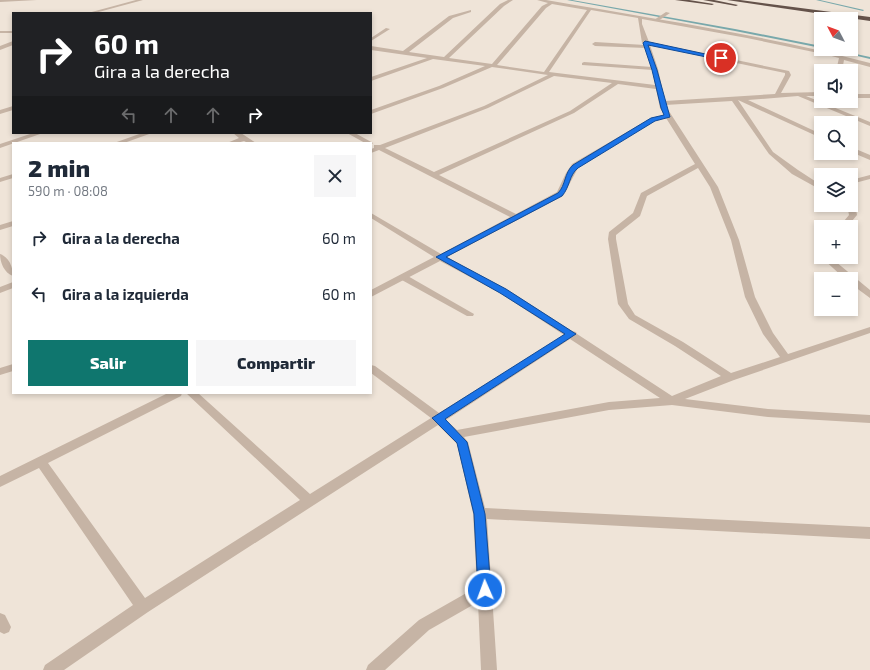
<!DOCTYPE html>
<html lang="es">
<meta charset="utf-8">
<style>
body{margin:0;font-family:"Exo 2",sans-serif;background:#f6f6f7;color:#1f2937;height:100vh;display:flex;flex-direction:column;font-size:15px;white-space:nowrap}
*{box-sizing:border-box;margin:0}
p{font-size:13px;color:#747a83}
.icon{flex:none;width:22px;height:22px;fill:none;stroke:currentColor;stroke-width:2;stroke-linecap:round;stroke-linejoin:round}
.map{position:relative;flex:1;overflow:hidden}
.drawer{position:absolute;left:12px;top:142px;width:360px;height:252px;display:flex;flex-direction:column;background:#fff;border-radius:0px;box-shadow:0 2px 6px #0003}
.drawer>*{flex:none}
.top-card{position:absolute;left:12px;top:12px;width:360px;height:122px;border-radius:0px;box-shadow:0 2px 6px #0003;background:#202124;color:#fff;overflow:hidden}
.needle{width:26px;rotate:311deg}
.controls{position:absolute;left:814px;top:12px;display:grid;gap:8px}
.controls a{display:grid;place-items:center;width:44px;height:44px;border-radius:0px;background:#fff;box-shadow:0 2px 6px #0003;font-size:20px}
.pin{position:absolute;display:grid;place-items:center;width:34px;height:34px;color:#fff;margin:-17px;border:2px solid #fff;border-radius:50%;box-shadow:0 1px 4px #0007}
.me{position:absolute;width:44px;margin:-22px;rotate:358deg;stroke-linejoin:round;filter:drop-shadow(0 0 3px #0008)}
.turn{display:flex;align-items:center;gap:14px;height:84px;padding:0 16px;font-size:18px}
.turn .icon{width:52px;height:52px;stroke-width:2.5}
.turn b{display:block;font-size:28px;line-height:34px}
.lanes{display:flex;align-items:center;height:38px;padding:0 16px;background:#0003;justify-content:center;gap:20px;direction:ltr}
.lanes .off{opacity:.35}
.round{display:grid;place-items:center;flex:none;width:42px;height:42px;border-radius:0px;background:#f6f6f7}
.headline{display:flex;align-items:center;justify-content:space-between;height:68px;padding:0 16px}
h1{font-size:24px;font-weight:800;line-height:30px}
.cta{display:flex;gap:8px;margin-top:auto;padding:8px 16px}
.cta a{flex:1;height:46px;border-radius:0px;background:#0f766e;color:#fff;font-size:16px;font-weight:800;line-height:46px;text-align:center}
.cta a+a{background:#f6f6f7;color:#1f2937}
ul{padding:0;list-style:none}
li{display:flex;align-items:center;gap:12px;height:56px;padding:0 16px}
li div{flex:1}
li b{display:block;font-size:15px}
li em{font-style:normal}
.map>svg:first-child{display:block}
</style>
<div class="map">
<svg width="870" height="670" viewBox="0 0 870 670">
<rect width="100%" height="100%" fill="#efe4d8"/>
<g fill="none" stroke-linecap="round" stroke-linejoin="round">
<g fill="#78a8ab" fill-rule="evenodd">
<polygon points="567,0 572,0 735,29 821,46 821,48 735,31"/>
<polygon points="816,0 820,0 864,10 863,11"/>
<polygon points="828,49 833,49 870,57 870,59"/>
</g>
<polygon fill="#c6b4a5" fill-rule="evenodd" points="400,275 406,275 474,314 473,316 467,316 400,279 399,277"/>
<polygon fill="#c6b4a5" fill-rule="evenodd" points="666,12 670,13 658,21 654,20"/>
<g fill="#c6b4a5" fill-rule="evenodd">
<polygon points="0,0 37,0 0,2"/>
<path d="M508 0H513L504 6 449 58 492 64 542 6 548 3 537 0H546C655 19 764 35 870 63V67L844 60 842 71H836L839 58 828 55 747 38 642 19V24L649 42 789 71 791 75 781 93 821 92V96H806L870 122V126L798 96 748 100 821 134V138L738 100 773 152 798 170 821 185V190L792 174 769 154 732 101 665 105 718 187 739 240 755 297 773 333 788 354 870 327V333L734 380 685 399 768 409 870 415V423L768 417 672 405 609 410 464 437 468 442 485 508 870 527V539L487 519 497 670H481L478 602 429 630 385 670H366L368 665 419 620 477 587 473 513 457 444 438 425 148 612 64 670H43L45 665 133 605 39 468 0 487V476L168 393H182L181 396 48 463 145 598 300 500 186 393H198L310 494 431 418 371 373V365L375 366 439 413 564 335 500 293 440 261 371 297V290L434 257 371 218V213L441 254 510 217 379 150 371 153V149L374 148V145H380L484 106 548 75 492 67 443 88 371 114V110L439 86 485 66 433 59 371 81V77L427 58 371 50V46L403 51 449 16 471 10V12L453 18 409 52 444 57 500 4ZM552 4 587 10 544 72 497 65 546 8ZM591 10 638 18 642 43 645 45 595 42 592 44 595 46 646 48 652 67 584 62 582 63V65L653 70 655 85 549 72ZM650 45 785 73V75L775 94 665 101 658 69ZM554 76 612 83 570 111 434 172 385 148 488 108ZM618 84 656 89 660 108 664 115 651 118 572 164 566 173 557 192 516 214 439 175 574 113ZM666 118 695 164 641 193 633 213 609 232 608 239 618 304 629 319 675 346 721 376 672 396 577 334 576 332 572 331 506 289 447 257 563 196 578 168 655 120ZM698 168 710 187 731 240 745 297 763 334 780 357 731 373 683 342 635 315 628 304 616 239V235L640 216 647 196ZM570 339 660 398 609 402 457 430 446 420Z"/>
<polygon points="386,28 390,29 371,41 371,38"/>
<rect x="0" y="31" width="13" height="2"/>
<rect x="851" y="94" width="19" height="4"/>
<polygon points="13,106 13,110 0,114 0,110"/>
<polygon points="33,133 43,133 0,148 0,144"/>
<polygon points="142,133 152,133 124,143 114,143"/>
<polygon points="233,133 241,133 256,143 248,143 244,141 237,143 227,143 239,138"/>
<polygon points="347,133 355,133 373,143 371,145 371,143 365,143"/>
<polygon points="851,147 870,155 870,160 851,152"/>
<polygon points="13,174 13,178 0,182 0,178"/>
<polygon points="870,175 870,179 851,184 851,180"/>
<polygon points="851,204 856,209 857,215 847,227 839,227 849,215 848,210 844,205 851,205"/>
<polygon points="13,221 13,226 0,230 0,225"/>
<path d="M0 254C9 257 13 267 13 276 4 273 0 262 0 254Z"/>
<polygon points="821,257 830,257 870,290 870,298 851,284 851,279 845,279"/>
<polygon points="13,282 13,288 0,293 0,287"/>
<polygon points="13,364 13,371 0,375 0,368"/>
<polygon points="0,613 5,615 11,627 9,632 4,634 0,632"/>
</g>
<g fill="#c6b4a5" fill-rule="evenodd">
<polygon points="136,0 143,0 95,13 88,13"/>
<polygon points="13,41 13,45 0,50 0,46"/>
</g>
<g fill="#64524a" fill-rule="evenodd">
<polygon points="675,0 689,0 714,4 712,5"/>
<polygon points="703,0 714,0 738,5 736,6"/>
<polygon points="727,0 740,0 870,17 870,21"/>
</g>
</g>
<path fill="#1a73e8" stroke="#114b97" d="M645 41 724 58 721 60 648 45 657 70 670 117 655 121 578 168C569 175 570 187 562 196L446 257 506 289 576 334 445 419 467 442 485 514 491 590 489 594 485 596 480 594 478 590 474 514 457 443 432 418 565 334 500 293 436 257 558 193C566 185 564 173 573 165L651 118 664 115 661 108 652 70 643 43Z"/>
</svg>
<div class="controls">
<a><svg class="needle" viewBox="-14 -14 28 28"><path d="M0-13l5 13h-10z" fill="#e53935"/><path d="M0 13l5-13h-10z" fill="#747a83"/></svg></a>
<a><svg class="icon" aria-label="sound" viewBox="0 0 24 24"><path d="M4 9h4l5-4v14l-5-4H4zM17 9q2 3 0 6"/></svg></a>
<a><svg class="icon" aria-label="search" viewBox="0 0 24 24"><circle cx="10" cy="10" r="6"/><path d="M15 15l6 6"/></svg></a>
<a><svg class="icon" aria-label="layers" viewBox="0 0 24 24"><path d="M12 4l9 5-9 5-9-5zM3 14l9 5 9-5"/></svg></a>
<a>+</a>
<a>−</a>
</div>
<div class="pin" style="left:721px;top:58px;background:#d93025"><svg class="icon" aria-label="arrive" viewBox="0 0 24 24"><path d="M6 21V4h12l-3 4 3 4H6"/></svg></div>
<svg class="me" style="left:485px;top:590px" viewBox="-20 -20 40 40"><circle r="17" fill="#1a73e8" stroke="#fff" stroke-width="3"/><path d="M0-11L8 9 0 5-8 9z" fill="#fff"/></svg>
<div class="top-card">
<div class="turn"><svg class="icon" aria-label="right" viewBox="0 0 24 24"><path d="M7 20v-9h11M14 6l5 5-5 5"/></svg><div><b>60 m</b>Gira a la derecha</div></div>
<div class="lanes"><svg class="icon off" aria-label="left" viewBox="0 0 24 24"><path d="M17 20v-9H6M10 6l-5 5 5 5"/></svg><svg class="icon off" aria-label="ahead" viewBox="0 0 24 24"><path d="M12 20V5M6 11l6-6 6 6"/></svg><svg class="icon off" aria-label="ahead" viewBox="0 0 24 24"><path d="M12 20V5M6 11l6-6 6 6"/></svg><svg class="icon" aria-label="right" viewBox="0 0 24 24"><path d="M7 20v-9h11M14 6l5 5-5 5"/></svg></div>
</div>
<section class="drawer">
<div class="headline"><div><h1>2 min</h1><p>590 m · 08:08</p></div><a class="round"><svg class="icon" aria-label="close" viewBox="0 0 24 24"><path d="M6 6l12 12M18 6L6 18"/></svg></a></div>
<ul>
<li><svg class="icon" aria-label="right" viewBox="0 0 24 24"><path d="M7 20v-9h11M14 6l5 5-5 5"/></svg><div><b>Gira a la derecha</b></div><em>60 m</em></li>
<li><svg class="icon" aria-label="left" viewBox="0 0 24 24"><path d="M17 20v-9H6M10 6l-5 5 5 5"/></svg><div><b>Gira a la izquierda</b></div><em>60 m</em></li>
</ul>
<div class="cta"><a>Salir</a><a>Compartir</a></div>
</section>
</div>
